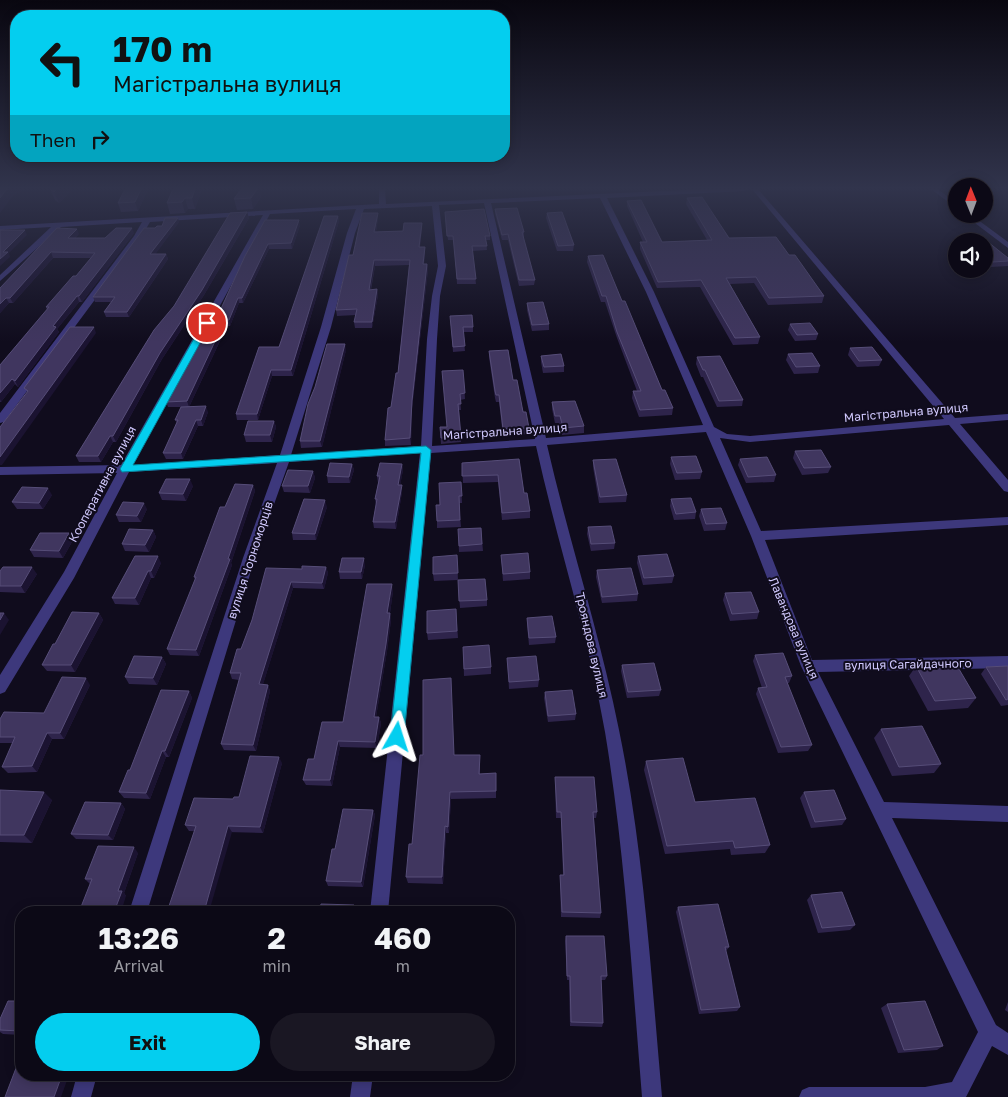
<!DOCTYPE html>
<meta charset="utf-8">
<style>
body{margin:0;font-family:"Golos Text",sans-serif;background:#1a1723;color:#f1f3f6;height:100vh;display:flex;flex-direction:column;font-size:19px;white-space:nowrap}
*{box-sizing:border-box;margin:0}
p{font-size:16px;color:#9a9aa1}
.icon{flex:none;width:28px;height:28px;fill:none;stroke:currentColor;stroke-width:2;stroke-linecap:round;stroke-linejoin:round}
.map{position:relative;flex:1;overflow:hidden}
.sheet{position:absolute;left:15px;top:906px;width:500px;height:175px;display:flex;flex-direction:column;background:#0c0916;border-radius:20px;box-shadow:0 2px 12px #0003,0 0 0 1px #2c2a35}
.sheet>*{flex:none}
.top-card{position:absolute;left:10px;top:10px;width:500px;height:152px;border-radius:20px;box-shadow:0 2px 12px #0003,0 0 0 1px #2c2a35;background:#04ceef;color:#111;overflow:hidden}
.needle{width:32px;rotate:359deg}
.fabs{position:absolute;left:948px;top:178px;display:grid;gap:10px}
.fabs a{display:grid;place-items:center;width:45px;height:45px;border-radius:50%;background:#0c0916;box-shadow:0 2px 12px #0003,0 0 0 1px #2c2a35;font-size:25px}
.pin{position:absolute;display:grid;place-items:center;width:42px;height:42px;color:#fff;margin:-21px;border:2px solid #fff;border-radius:50%;box-shadow:0 1px 5px #0007}
.me{position:absolute;width:55px;margin:-28px;rotate:6deg;stroke-linejoin:round;filter:drop-shadow(0 0 4px #0008)}
.turn{display:flex;align-items:center;gap:18px;height:105px;padding:0 20px;font-size:22px}
.turn .icon{width:65px;height:65px;stroke-width:2.5}
.turn b{display:block;font-size:35px;line-height:42px}
.then{display:flex;align-items:center;height:48px;padding:0 20px;background:#0003;gap:10px;font-size:19px}
.eta{display:flex;justify-content:space-evenly;align-items:center;height:85px;text-align:center}
.eta b{font-size:30px;font-weight:700;line-height:35px}
.primary-button{display:flex;gap:10px;margin-top:auto;padding:10px 20px}
.primary-button a{flex:1;height:58px;border-radius:30px;background:#04ceef;color:#111;font-size:20px;font-weight:700;line-height:58px;text-align:center}
.primary-button a+a{background:#1a1723;color:#f1f3f6}
.map>svg:first-child{display:block}
</style>
<div class="map">
<svg width="1008" height="1097" viewBox="0 0 1008 1097">
<rect width="100%" height="100%" fill="#100c1d"/>
<g fill="none" stroke-linecap="round" stroke-linejoin="round">
<g fill="#3d387c" fill-rule="evenodd">
<path d="M379 189H385L386 204 706 189H747L744 191 607 198 654 292 714 427 727 434 750 436 944 419 752 189H758L955 418 1008 414V420L960 424 1008 480V492L1004 491 949 425 750 442 720 438 761 531 1008 517V525L765 540 812 660 1008 656V668L818 672 884 802 1008 806V822L892 818 996 1025 1008 1033V1055L992 1046 966 1097H799L802 1090 809 1087H925L952 1082 978 1032 801 666 751 536 706 432 547 445C569 541 600 634 619 730 644 851 651 975 662 1097H642C632 975 625 853 605 732 588 635 557 542 536 446L431 453 388 912H370L420 453 289 462 255 558 147 912H129L243 558 277 463 129 472 74 578 5 692 0 694V675L64 572 117 473 0 475V467L121 465 263 215 150 222 140 239 4 422 0 423V413L134 236 142 222 61 227 0 281V275L51 227 0 230V226L379 204ZM600 198 646 292 703 425 546 438 491 203ZM484 203 535 439 432 446 437 339 440 296 446 266 439 205ZM432 206 438 266 432 296 427 339 421 446 291 455 331 327 355 233 364 209ZM356 209 347 233 321 327 280 455 133 465 270 214Z"/>
<polygon points="931,189 938,189 956,203 956,208"/>
<polygon points="963,214 970,214 1008,242 1008,248"/>
<polygon points="77,1075 97,1075 91,1097 71,1097"/>
<polygon points="353,1075 373,1075 370,1097 350,1097"/>
</g>
</g>
<g fill="#2e244b">
<polygon points="50,189 73,189 59,203 55,200"/>
<polygon points="148,189 138,211 121,212 118,203"/>
<polygon points="173,189 202,189 195,209 188,209 185,213 170,214 167,203"/>
<polygon points="241,189 259,189 261,197 253,209 237,210 234,199"/>
<polygon points="687,198 729,238 789,255 824,296 822,303 768,305 754,283 730,284 760,337 758,344 733,345 700,287 657,288 640,249 640,242 643,242 627,206 627,201 662,242 707,240 686,204"/>
<polygon points="495,209 524,232 524,237 523,237 535,280 534,285 519,286 508,240 502,240 495,214"/>
<polygon points="247,212 249,218 204,295 162,359 116,442 113,442 101,462 79,462 76,456 174,306"/>
<polygon points="445,212 490,236 490,240 486,240 487,250 472,251 476,284 457,284 454,240 448,240"/>
<polygon points="547,213 574,245 573,251 557,251 546,218"/>
<polygon points="338,216 339,221 293,376 272,376 258,420 237,420 236,414 279,347"/>
<polygon points="378,218 376,232 403,231 422,228 420,247 425,247 425,253 424,264 427,264 428,270 412,408 411,445 385,446 385,440 398,373 409,265 375,266 371,290 377,289 378,295 372,328 355,328 354,322 356,315 337,316 336,310 353,255"/>
<polygon points="179,222 155,254 166,254 168,259 129,317 106,317 104,312 111,302 95,302 93,297 155,228 162,226"/>
<polygon points="300,225 292,249 269,249 243,303 239,303 230,326 227,326 189,407 208,412 203,426 198,426 183,459 166,459 163,453 177,423 175,420 181,407 168,407 166,402 219,313 245,256"/>
<polygon points="134,233 82,302 79,302 57,329 59,332 18,387 15,384 1,402 0,402 0,365 47,310 46,307 76,276 91,258 53,258 13,303 9,303 0,313 0,288 79,234 75,238 105,238"/>
<polygon points="984,242 1008,258 1008,266 990,267 984,262"/>
<polygon points="588,256 622,301 662,390 673,408 672,415 639,417 632,398 633,391 637,391 617,338 605,302 601,302 587,262"/>
<polygon points="527,303 549,324 549,330 532,331 527,310"/>
<polygon points="450,316 473,327 473,332 463,332 465,351 453,352"/>
<polygon points="790,324 818,334 816,340 795,341 788,330"/>
<polygon points="850,348 882,360 879,366 857,367 848,355"/>
<polygon points="346,350 322,447 301,448 300,441"/>
<polygon points="489,351 513,380 529,428 529,434 503,436 499,402 496,402 495,398 489,357"/>
<polygon points="788,354 820,366 818,373 794,374 786,360"/>
<polygon points="541,356 564,366 564,372 543,373 541,362"/>
<polygon points="697,357 743,400 742,406 717,407 703,377 701,377 696,364"/>
<polygon points="463,370 465,399 460,400 461,410 459,410 461,442 441,444 440,427 447,427"/>
<polygon points="552,402 584,426 584,433 562,435 559,423 555,423 552,409"/>
<polygon points="274,421 276,427 272,442 246,442 244,435"/>
<polygon points="795,451 831,467 828,473 802,475 793,458"/>
<polygon points="671,457 702,472 700,479 675,480 670,464"/>
<polygon points="519,459 524,493 530,511 530,518 502,520 498,482 463,483 462,463"/>
<polygon points="740,459 776,475 774,482 746,483 738,465"/>
<polygon points="593,460 627,495 626,502 599,503 593,467"/>
<polygon points="352,464 354,470 350,483 328,483 327,476"/>
<polygon points="402,464 403,470 400,485 402,492 396,529 374,528 373,522 376,505 375,499 378,483 377,476"/>
<polygon points="313,471 315,478 310,493 284,492 282,486"/>
<polygon points="461,482 462,503 459,503 461,527 437,528 437,521 440,505"/>
<polygon points="253,485 255,491 231,563 232,565 199,656 170,655 167,649 195,580 194,577 225,507"/>
<polygon points="193,486 186,501 162,500 159,493"/>
<polygon points="52,495 43,509 17,509 12,502"/>
<polygon points="671,499 696,512 695,519 674,520 670,506"/>
<polygon points="327,507 316,540 293,540 292,533"/>
<polygon points="147,509 141,522 119,522 116,515"/>
<polygon points="701,509 727,523 725,530 704,531 699,516"/>
<polygon points="588,527 615,543 614,549 591,551 587,534"/>
<polygon points="481,528 483,551 459,552 458,529"/>
<polygon points="153,530 156,537 149,552 125,551 122,544"/>
<polygon points="69,533 73,540 63,558 34,557 30,550"/>
<polygon points="457,555 458,580 434,581 433,574"/>
<polygon points="501,555 530,572 530,579 503,581"/>
<polygon points="135,556 161,563 154,578 151,578 139,605 115,604 112,598"/>
<polygon points="638,556 674,576 672,583 643,585 637,563"/>
<polygon points="365,565 362,579 340,579 339,572"/>
<polygon points="326,567 328,573 324,589 293,588 263,684 268,685 270,691 256,751 224,750 221,744 239,680 232,679 230,673 241,649 252,620 302,569"/>
<polygon points="597,570 638,594 637,601 602,603 596,577"/>
<polygon points="0,571 37,574 25,593 0,592"/>
<polygon points="458,580 487,600 487,606 460,608"/>
<polygon points="393,591 390,613 391,620 387,651 376,717 379,717 381,723 377,748 340,747 332,786 306,785 303,780 314,759 343,722"/>
<polygon points="725,593 759,612 757,619 730,621 723,600"/>
<polygon points="456,609 458,638 428,640 427,633"/>
<polygon points="99,613 103,620 75,672 47,671 42,665 55,644"/>
<polygon points="527,618 556,637 555,643 529,645 527,625"/>
<polygon points="463,647 491,667 491,674 464,676"/>
<polygon points="755,655 792,676 789,683 787,683 812,745 808,751 778,753 756,694 758,688 762,688 753,661"/>
<polygon points="162,657 166,664 157,685 129,684 125,677"/>
<polygon points="507,658 539,680 538,687 509,689"/>
<polygon points="622,665 661,690 659,696 627,698 621,671"/>
<polygon points="916,666 976,698 968,708 928,711 909,676"/>
<polygon points="1008,666 1008,705 1001,706 981,674 986,667"/>
<polygon points="90,685 64,739 52,739 37,772 8,773 2,767 13,743 0,743 0,719 44,713"/>
<polygon points="189,691 192,698 169,757 166,757 150,799 124,798 119,792 130,770"/>
<polygon points="545,692 576,714 575,720 548,722 544,698"/>
<polygon points="881,729 941,764 934,773 892,776 874,738"/>
<polygon points="455,755 480,762 480,774 496,773 496,798 451,799 449,833 446,833 443,884 408,883 406,877"/>
<polygon points="646,761 695,802 770,845 765,853 731,855 730,849 665,854 644,770"/>
<polygon points="282,763 263,833 189,831 185,825 233,799 239,797"/>
<polygon points="555,777 597,812 596,818 594,818 601,913 600,918 561,917 560,881 560,875 563,875 561,818 556,818 555,783"/>
<polygon points="0,790 52,800 32,843 0,842"/>
<polygon points="804,792 846,819 842,825 811,828 800,798"/>
<polygon points="121,803 125,809 113,840 76,839 71,834"/>
<polygon points="373,810 375,815 363,887 328,886 326,881 335,849"/>
<polygon points="138,853 124,893 126,896 90,884 85,879"/>
<polygon points="811,895 855,925 850,930 818,933 807,900"/>
<polygon points="678,907 729,947 726,951 740,1007 737,1011 699,1014 676,912"/>
<polygon points="566,936 607,976 605,980 601,980 603,1023 602,1027 570,1026 569,980 567,980 565,941"/>
<polygon points="21,1001 21,1035 3,1034 0,1032 0,1019"/>
<polygon points="1008,1002 1008,1012 1005,1010"/>
<polygon points="887,1004 943,1046 937,1050 898,1053 881,1008"/>
</g>
<g fill="#1b1331">
<polygon points="7,189 25,189 13,196 0,213 0,198"/>
<polygon points="57,189 73,189 59,203 54,192"/>
<polygon points="141,189 148,189 138,211 135,202"/>
<polygon points="195,189 202,189 195,209 192,198"/>
<polygon points="257,189 259,189 261,197 253,209 251,198"/>
<polygon points="185,198 188,209 185,213 182,202"/>
<polygon points="247,212 249,218 204,295 162,359 116,442 113,436 160,353"/>
<polygon points="378,213 378,218 375,237 374,232"/>
<polygon points="338,216 339,221 293,376 291,370"/>
<polygon points="178,218 179,222 152,259 150,254"/>
<polygon points="299,220 300,225 292,249 291,243"/>
<polygon points="422,223 422,228 419,253 419,247"/>
<polygon points="132,228 134,233 82,302 79,296"/>
<polygon points="77,229 79,234 70,243 68,238"/>
<polygon points="25,230 27,235 9,253 10,257 0,266 0,259 3,252"/>
<polygon points="268,244 269,249 243,303 242,298"/>
<polygon points="425,247 425,253 423,270 423,264"/>
<polygon points="51,252 53,258 13,303 10,298"/>
<polygon points="166,254 168,259 129,317 127,312"/>
<polygon points="374,260 375,266 369,296 369,290"/>
<polygon points="427,264 428,270 412,408 411,445 410,438 412,401"/>
<polygon points="377,289 378,295 372,328 372,322"/>
<polygon points="77,296 79,302 57,329 59,332 18,387 15,381 53,326"/>
<polygon points="6,298 9,303 0,313 0,304"/>
<polygon points="238,298 239,303 230,326 229,320"/>
<polygon points="225,320 227,326 189,407 187,401"/>
<polygon points="94,327 96,333 2,465 0,465 0,457"/>
<polygon points="345,344 346,350 322,447 320,441"/>
<polygon points="271,370 272,376 258,420 257,414"/>
<polygon points="12,379 15,384 1,402 0,399 0,393"/>
<polygon points="206,406 208,412 203,426 201,420"/>
<polygon points="196,420 198,426 183,459 181,453"/>
<polygon points="274,421 276,427 272,442 270,435"/>
<polygon points="110,436 113,442 101,462 98,456"/>
<polygon points="352,464 354,470 350,483 349,477"/>
<polygon points="402,464 403,470 399,492 398,485"/>
<polygon points="313,471 315,478 310,493 308,486"/>
<polygon points="190,479 193,486 186,501 183,494"/>
<polygon points="253,485 255,491 231,563 232,565 199,656 196,650"/>
<polygon points="402,485 402,492 396,529 395,522"/>
<polygon points="48,488 52,495 43,509 39,503"/>
<polygon points="325,500 327,507 316,540 315,534"/>
<polygon points="144,503 147,509 141,522 137,516"/>
<polygon points="153,530 156,537 149,552 145,545"/>
<polygon points="69,533 73,540 63,558 59,551"/>
<polygon points="158,556 161,563 154,578 151,571"/>
<polygon points="364,558 365,565 362,579 361,572"/>
<polygon points="32,567 37,574 25,593 21,586"/>
<polygon points="326,567 328,573 324,589 322,583"/>
<polygon points="148,571 151,578 139,605 135,598"/>
<polygon points="291,582 293,588 261,691 259,684"/>
<polygon points="392,584 393,591 389,620 387,613"/>
<polygon points="4,613 9,620 0,635 0,620"/>
<polygon points="99,613 103,620 75,672 71,665"/>
<polygon points="390,613 391,620 387,651 375,723 374,717"/>
<polygon points="162,657 166,664 157,685 153,678"/>
<polygon points="86,678 90,685 64,739 60,733"/>
<polygon points="268,685 270,691 256,751 253,745"/>
<polygon points="189,691 192,698 169,757 165,751"/>
<polygon points="379,717 381,723 377,748 375,742"/>
<polygon points="47,733 52,739 37,772 32,766"/>
<polygon points="338,741 340,747 332,786 330,780"/>
<polygon points="162,751 166,757 150,799 146,793"/>
<polygon points="279,757 282,763 263,833 260,827"/>
<polygon points="44,792 52,800 32,843 24,835"/>
<polygon points="450,792 451,799 449,833 448,827"/>
<polygon points="121,803 125,809 113,840 108,835"/>
<polygon points="373,810 375,815 363,887 361,882"/>
<polygon points="228,826 232,832 209,912 204,912"/>
<polygon points="445,826 446,833 443,884 442,877"/>
<polygon points="134,847 138,853 124,893 126,896 121,912 114,912 118,891"/>
<polygon points="354,905 356,910 356,912 353,912"/>
<polygon points="62,1075 69,1075 61,1097 54,1097"/>
</g>
<g fill="#40365f" stroke="#564d78">
<polygon points="0,189 7,189 0,198"/>
<polygon points="50,189 57,189 54,192"/>
<polygon points="125,189 141,189 135,202 118,203"/>
<polygon points="173,189 195,189 192,198 185,198 182,202 167,203"/>
<polygon points="241,189 257,189 251,198 234,199"/>
<polygon points="702,197 729,238 776,237 789,255 795,255 824,296 769,298 756,277 726,278 760,337 735,338 701,280 658,282 640,242 647,242 627,201 641,200 662,242 712,240 687,198"/>
<polygon points="517,208 524,232 522,232 535,280 519,280 508,234 502,235 495,209"/>
<polygon points="484,209 490,236 485,236 487,246 472,246 476,279 457,279 453,236 447,236 445,212"/>
<polygon points="247,212 202,290 160,353 113,436 110,436 98,456 76,456 154,330 174,306 230,213"/>
<polygon points="562,212 574,245 558,246 547,213"/>
<polygon points="362,213 378,213 374,232 403,231 404,223 422,223 419,247 425,247 423,264 427,264 412,401 410,438 385,440 388,408 391,407 396,373 398,373 410,260 374,260 369,290 377,289 372,322 354,322 357,309 336,310 349,255 353,255"/>
<polygon points="324,216 338,216 291,370 271,370 257,414 236,414 259,347 279,347"/>
<polygon points="165,218 178,218 150,254 166,254 127,312 104,312 115,297 93,297 144,228 155,228 157,226 162,226"/>
<polygon points="265,220 299,220 291,243 268,244 242,298 238,298 229,320 225,320 187,401 166,402 199,340 203,340 215,313 219,313 245,256"/>
<polygon points="57,228 77,229 68,238 105,238 116,228 132,228 79,296 77,296 53,326 56,327 15,381 12,379 0,393 0,365 49,307 46,307 73,276 76,276 95,253 51,252 10,298 6,298 0,304 0,288"/>
<polygon points="0,230 25,230 3,252 8,252 0,259"/>
<polygon points="984,242 988,242 1008,258 1008,261 993,262 984,254"/>
<polygon points="603,255 622,301 625,301 662,390 665,390 673,408 640,410 633,391 641,391 617,332 606,296 602,296 588,256"/>
<polygon points="543,302 549,324 532,325 527,303"/>
<polygon points="472,315 473,327 463,327 465,346 453,347 450,316"/>
<polygon points="810,323 818,334 797,335 790,324"/>
<polygon points="70,327 94,327 0,457 0,427 28,391 24,388"/>
<polygon points="327,344 345,344 320,441 300,441 308,404 315,387"/>
<polygon points="872,347 882,360 859,361 850,348"/>
<polygon points="508,350 513,380 517,380 523,412 526,412 529,428 503,429 499,395 496,395 495,391 489,351"/>
<polygon points="812,353 820,366 796,367 788,354"/>
<polygon points="561,354 564,366 544,367 541,356"/>
<polygon points="720,356 743,400 719,401 705,370 703,370 697,357"/>
<polygon points="463,370 465,393 460,394 461,404 458,404 461,436 441,438 440,427 447,427 442,371"/>
<polygon points="575,401 584,426 563,428 560,416 555,416 552,402"/>
<polygon points="206,406 201,420 196,420 181,453 163,453 178,420 175,420 181,407"/>
<polygon points="248,421 274,421 270,435 244,435"/>
<polygon points="821,450 831,467 804,468 795,451"/>
<polygon points="696,456 702,472 677,473 671,457"/>
<polygon points="767,457 776,475 748,477 740,459"/>
<polygon points="519,459 524,493 527,493 530,511 502,513 498,475 462,476 462,463"/>
<polygon points="616,459 627,495 600,497 593,460"/>
<polygon points="330,463 352,464 349,477 327,476"/>
<polygon points="380,463 402,464 398,485 402,485 395,522 373,522 377,499 375,499 380,476 377,476"/>
<polygon points="288,470 313,471 308,486 282,486"/>
<polygon points="166,479 190,479 183,494 159,493"/>
<polygon points="461,482 462,496 459,496 460,520 437,521 436,505 440,505 439,483"/>
<polygon points="235,484 253,485 228,559 230,559 196,650 167,649 196,577 194,577 220,507 225,507"/>
<polygon points="22,487 48,488 39,503 12,502"/>
<polygon points="691,498 696,512 676,514 671,499"/>
<polygon points="304,499 325,500 315,534 292,533"/>
<polygon points="123,502 144,503 137,516 116,515"/>
<polygon points="721,508 727,523 706,524 701,509"/>
<polygon points="611,526 615,543 591,544 588,527"/>
<polygon points="481,528 482,544 459,546 458,529"/>
<polygon points="129,529 153,530 145,545 122,544"/>
<polygon points="40,533 69,533 59,551 30,550"/>
<polygon points="528,553 530,572 503,574 501,555"/>
<polygon points="667,554 674,576 644,578 638,556"/>
<polygon points="457,555 458,573 433,574 433,557"/>
<polygon points="135,556 158,556 151,571 148,571 135,598 112,598"/>
<polygon points="342,558 364,558 361,572 339,572"/>
<polygon points="302,566 326,567 322,583 291,582 259,684 268,685 253,745 221,744 241,673 230,673 237,649 241,649 252,620 266,568 302,569"/>
<polygon points="3,567 32,567 21,586 0,586 0,571"/>
<polygon points="631,568 638,594 602,597 597,570"/>
<polygon points="485,579 487,600 459,601 458,580"/>
<polygon points="367,584 392,584 387,613 390,613 386,644 374,717 379,717 375,742 338,741 330,780 303,780 308,759 314,759 322,722 343,722"/>
<polygon points="751,592 759,612 732,614 725,593"/>
<polygon points="456,609 457,631 427,633 427,611"/>
<polygon points="72,612 99,613 71,665 42,665 53,644 55,644"/>
<polygon points="0,613 4,613 0,620"/>
<polygon points="552,616 556,637 529,638 527,618"/>
<polygon points="489,645 491,667 464,669 463,647"/>
<polygon points="783,653 792,676 785,677 812,745 781,747 758,688 767,687 755,655"/>
<polygon points="134,656 162,657 153,678 125,677"/>
<polygon points="536,656 539,680 509,682 507,658"/>
<polygon points="654,663 661,690 628,692 622,665"/>
<polygon points="956,664 976,698 935,701 916,666"/>
<polygon points="1008,666 1008,699 1006,700 986,667"/>
<polygon points="62,677 86,678 60,733 47,733 32,766 2,767 15,737 0,737 0,719 4,712 44,713"/>
<polygon points="451,678 454,755 480,755 479,774 496,773 496,791 450,792 448,827 445,826 442,877 406,877 409,844 412,844 420,755 423,755 423,680"/>
<polygon points="161,690 189,691 165,751 162,751 146,793 119,792 128,770 130,770"/>
<polygon points="572,690 576,714 548,716 545,692"/>
<polygon points="922,726 941,764 899,767 881,729"/>
<polygon points="250,756 279,757 260,827 228,826 204,912 167,912 196,826 185,825 194,798 233,799 234,797 239,797"/>
<polygon points="683,758 695,802 755,798 770,845 735,848 733,841 667,846 646,761"/>
<polygon points="555,777 594,777 597,812 593,812 601,913 562,912 560,875 564,875 561,812 557,812"/>
<polygon points="0,790 44,792 24,835 0,835"/>
<polygon points="834,790 846,819 815,822 804,792"/>
<polygon points="85,802 121,803 108,835 71,834"/>
<polygon points="343,809 373,810 361,882 326,881 332,849 335,849"/>
<polygon points="98,846 134,847 118,891 122,891 114,912 79,912 92,879 85,879"/>
<polygon points="842,892 855,925 822,928 811,895"/>
<polygon points="321,904 354,905 353,912 319,912"/>
<polygon points="718,904 729,947 725,947 740,1007 701,1010 678,907"/>
<polygon points="566,936 604,936 607,976 601,976 603,1023 571,1022 570,976 567,976"/>
<polygon points="8,1001 21,1001 21,1031 0,1030 0,1019"/>
<polygon points="925,1001 943,1046 904,1050 887,1004"/>
<polygon points="21,1055 21,1075 62,1075 54,1097 5,1097"/>
</g>
<linearGradient id="sky" x2="0" y2="1"><stop stop-color="#090710"/><stop offset="0.55" stop-color="#31344c"/><stop offset="1" stop-color="#31344c" stop-opacity="0"/></linearGradient>
<rect width="1008" height="342" fill="url(#sky)"/>
<polygon fill="#04ceef" stroke="#03869b" points="204,321 211,323 133,465 426,446 431,450 404,737 402,741 397,743 392,741 390,737 421,453 122,472 120,469"/>
<g text-anchor="middle" dominant-baseline="central" stroke-width="4" stroke-linejoin="round" paint-order="stroke">
<g font-size="12" fill="#d1c9fe" stroke="#100c1d">
<text transform="translate(906 412) rotate(-5)">Магістральна вулиця</text>
<text transform="translate(505 431) rotate(-4)">Магістральна вулиця</text>
<text transform="translate(102 484) rotate(-62)">Кооперативна вулиця</text>
<text transform="translate(250 560) rotate(-72)">вулиця Чорноморців</text>
<text transform="translate(794 628) rotate(67)">Лавандова вулиця</text>
<text transform="translate(592 645) rotate(77)">Трояндова вулиця</text>
<text transform="translate(908 664) rotate(-1)">вулиця Сагайдачного</text>
</g>
</g>
</svg>
<div class="fabs">
<a><svg class="needle" viewBox="-14 -14 28 28"><path d="M0-13l5 13h-10z" fill="#e53935"/><path d="M0 13l5-13h-10z" fill="#9a9aa1"/></svg></a>
<a><svg class="icon" aria-label="sound" viewBox="0 0 24 24"><path d="M4 9h4l5-4v14l-5-4H4zM17 9q2 3 0 6"/></svg></a>
</div>
<div class="pin" style="left:207px;top:323px;background:#d93025"><svg class="icon" aria-label="arrive" viewBox="0 0 24 24"><path d="M6 21V4h12l-3 4 3 4H6"/></svg></div>
<svg class="me" style="left:397px;top:737px" viewBox="-20 -20 40 40"><path d="M0-17L14 15 0 8-14 15z" fill="#04ceef" stroke="#fff" stroke-width="4"/></svg>
<div class="top-card">
<div class="turn"><svg class="icon" aria-label="left" viewBox="0 0 24 24"><path d="M17 20v-9H6M10 6l-5 5 5 5"/></svg><div><b>170 m</b>Магістральна вулиця</div></div>
<div class="then">Then<svg class="icon" aria-label="right" viewBox="0 0 24 24"><path d="M7 20v-9h11M14 6l5 5-5 5"/></svg></div>
</div>
<section class="sheet">
<div class="eta">
<div><b>13:26</b><p>Arrival</p></div>
<div><b>2</b><p>min</p></div>
<div><b>460</b><p>m</p></div>
</div>
<div class="primary-button"><a>Exit</a><a>Share</a></div>
</section>
</div>
